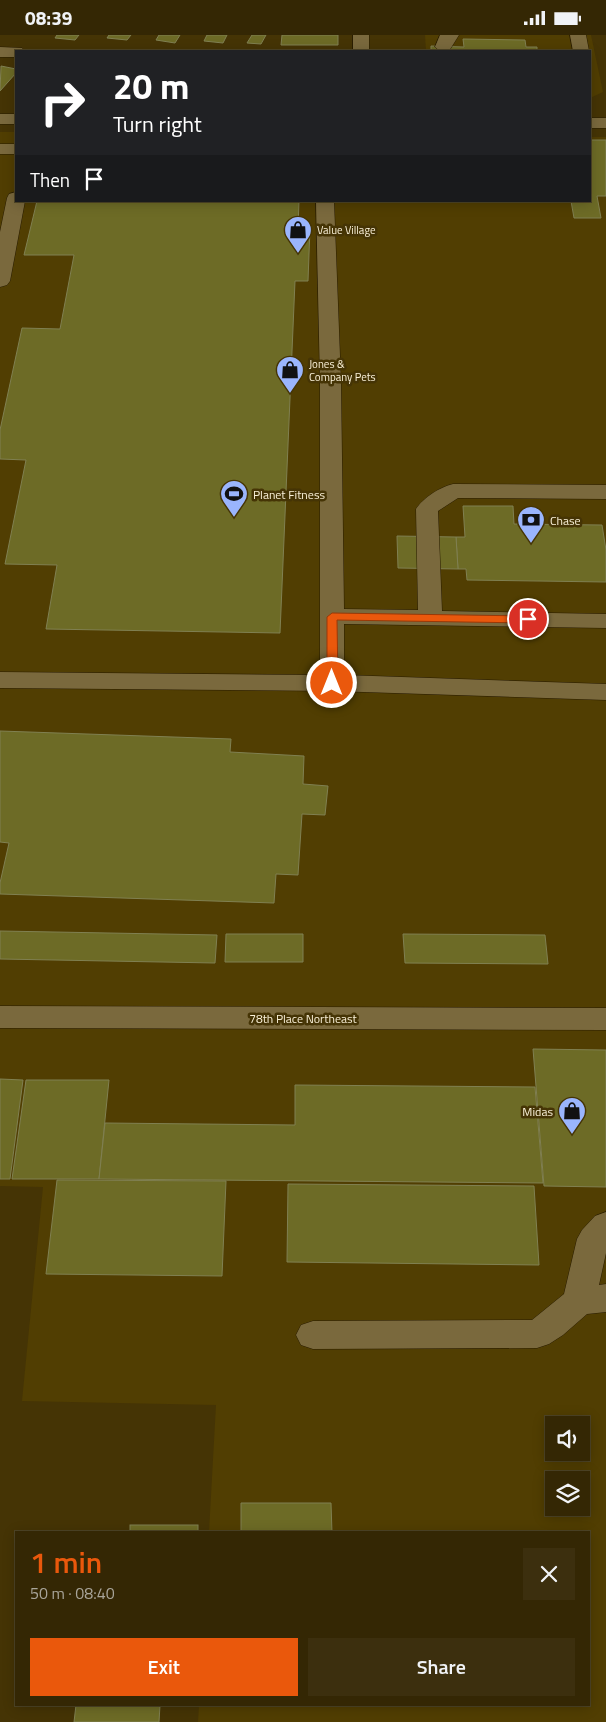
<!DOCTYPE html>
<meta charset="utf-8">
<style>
body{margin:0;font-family:"Titillium Web",sans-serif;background:#3c2f0e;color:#f1f3f6;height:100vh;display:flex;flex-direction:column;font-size:19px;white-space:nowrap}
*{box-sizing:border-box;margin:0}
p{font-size:16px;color:#a9a59a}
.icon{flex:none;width:28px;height:28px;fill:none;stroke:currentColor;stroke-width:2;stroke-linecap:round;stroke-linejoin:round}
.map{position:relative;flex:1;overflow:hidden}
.drawer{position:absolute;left:15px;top:1496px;width:575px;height:175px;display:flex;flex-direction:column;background:#342704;border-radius:0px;box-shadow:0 2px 12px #0003,0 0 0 1px #4e4426}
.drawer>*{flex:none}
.banner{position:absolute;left:15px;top:15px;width:576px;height:152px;border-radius:0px;box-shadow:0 2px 12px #0003,0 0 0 1px #4e4426;background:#202124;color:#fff;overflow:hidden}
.tools{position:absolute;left:545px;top:1381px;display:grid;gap:10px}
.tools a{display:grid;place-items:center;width:45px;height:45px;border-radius:0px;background:#342704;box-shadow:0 2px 12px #0003,0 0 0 1px #4e4426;font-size:25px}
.pin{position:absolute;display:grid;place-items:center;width:42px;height:42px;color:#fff;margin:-21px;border:2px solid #fff;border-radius:50%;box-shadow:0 1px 5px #0007}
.me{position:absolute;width:55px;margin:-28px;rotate:0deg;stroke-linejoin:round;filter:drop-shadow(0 0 4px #0008)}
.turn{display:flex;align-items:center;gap:18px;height:105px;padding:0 15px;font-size:22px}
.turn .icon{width:65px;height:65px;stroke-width:2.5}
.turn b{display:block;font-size:35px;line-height:42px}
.then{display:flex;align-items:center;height:48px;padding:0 15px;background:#0003;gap:10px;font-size:19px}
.round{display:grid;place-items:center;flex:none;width:52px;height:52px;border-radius:0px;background:#3c2f0e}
.headline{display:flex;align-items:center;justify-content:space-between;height:85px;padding:0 15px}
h1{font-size:30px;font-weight:600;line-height:38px;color:#ea580c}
.cta{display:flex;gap:10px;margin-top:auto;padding:10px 15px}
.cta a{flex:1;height:58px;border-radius:0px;background:#ea580c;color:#fff;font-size:20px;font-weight:600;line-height:58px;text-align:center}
.cta a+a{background:#3c2f0e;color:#f1f3f6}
.status{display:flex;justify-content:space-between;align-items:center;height:35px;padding:0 25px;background:#342704;direction:ltr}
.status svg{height:14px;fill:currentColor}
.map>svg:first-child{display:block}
</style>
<div class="status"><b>08:39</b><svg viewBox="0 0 49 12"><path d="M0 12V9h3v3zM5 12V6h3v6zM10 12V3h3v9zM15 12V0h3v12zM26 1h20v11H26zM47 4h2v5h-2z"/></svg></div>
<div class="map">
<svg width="606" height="1687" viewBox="0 0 606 1687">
<rect width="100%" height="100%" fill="#453405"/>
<g fill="#513e02" fill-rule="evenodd">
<polygon points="425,0 591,0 603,57 590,63 590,16 426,16"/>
<path d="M0 97H16V166H590V102H606V1687H198L199 1670H589V1498L209 1497 216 1370 22 1366 43 1152 0 1151ZM554 1390H581V1418H554ZM554 1445H581V1472H554Z"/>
</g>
<g fill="#6d6b26" stroke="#808052">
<polygon points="57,0 79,0 75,5 55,3"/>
<polygon points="109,0 131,0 127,5 107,3"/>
<polygon points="159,0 180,0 175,8 156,5"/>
<polygon points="207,0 227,0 223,8 204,6"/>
<polygon points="252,0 266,0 261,9 247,8"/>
<polygon points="282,0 338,0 338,10 281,10"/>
<polygon points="463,4 525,5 526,12 537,12 537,16 431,16 431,11 464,12"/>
<polygon points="1,31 16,34 16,38 0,56"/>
<polygon points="590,105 606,105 606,161 597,161 601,183 574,183 571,166 590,166"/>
<polygon points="37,166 299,166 298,193 310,193 308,246 295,246 280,598 46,594 57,530 5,529 26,425 0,424 0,395 22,293 60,294 74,220 24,220"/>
<polygon points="463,471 513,471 514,489 602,490 606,515 606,547 467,545 466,534 458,534 456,502 465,502"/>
<polygon points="397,501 456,502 458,534 398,533"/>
<polygon points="0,696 231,704 230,717 304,721 303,749 328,751 325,780 302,779 298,840 276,839 274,868 0,859 0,848 9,808 0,807"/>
<polygon points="0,896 217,900 215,928 0,924"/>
<polygon points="226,899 303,899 303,927 225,927"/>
<polygon points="403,899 545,900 548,929 405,928"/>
<polygon points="533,1014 606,1015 606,1152 544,1151"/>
<polygon points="0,1044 23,1045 10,1144 0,1144"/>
<polygon points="26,1045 109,1045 99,1144 12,1144"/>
<polygon points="295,1050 535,1052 543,1148 99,1144 105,1088 295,1090"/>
<polygon points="57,1145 226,1146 222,1241 46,1239"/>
<polygon points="288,1149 534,1151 539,1230 287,1227"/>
<polygon points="241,1468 331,1468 332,1498 241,1498"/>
<rect x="130" y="1490" width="68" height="8"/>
<polygon points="76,1670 160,1670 159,1687 74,1687"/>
</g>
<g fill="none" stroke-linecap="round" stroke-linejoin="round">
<defs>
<g id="service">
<rect x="353" y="0" width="16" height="16"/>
<polygon points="440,0 459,0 449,16 440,16 435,12"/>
<polygon points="570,0 586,0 589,16 573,16"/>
<polygon points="0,12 22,13 24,16 16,16 16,22 0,22"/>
<rect x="0" y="109" width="16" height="10"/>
<polygon points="16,157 16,166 25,166 10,246 7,250 0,252 0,197 7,163 9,159"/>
<path d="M316 166H334L341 347 344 574 418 575 416 474C423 463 440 452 453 449L606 450V464L458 463 438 476 442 576 606 579V593L344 589V640L606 649V665L332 656 0 653V637L320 640V347Z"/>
<polygon points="606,1177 606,1218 599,1250 606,1249 606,1277 587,1279 563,1300 549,1309 537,1313 313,1314 301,1310 296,1300 301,1290 313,1286 532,1285 564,1259 577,1204 582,1195 595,1181"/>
</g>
<polygon id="minor" points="0,971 606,973 606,995 0,993"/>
<g id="tertiary">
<rect x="0" y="79" width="16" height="10"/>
<rect x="590" y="83" width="16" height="10"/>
</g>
</defs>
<use href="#service" stroke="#291c00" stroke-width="1"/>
<use href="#minor" stroke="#291c00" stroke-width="1"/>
<use href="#tertiary" stroke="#291c00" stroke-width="1"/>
<use href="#service" fill="#7a693d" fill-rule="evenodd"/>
<use href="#minor" fill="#7a693d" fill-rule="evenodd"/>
<use href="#tertiary" fill="#7a693d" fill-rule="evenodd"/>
</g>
<polygon fill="#ea580c" stroke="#983908" points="332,578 528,581 533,584 528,588 337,585 338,648 332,651 327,648 327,582"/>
<defs>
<symbol id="shop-pin" viewBox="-11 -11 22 30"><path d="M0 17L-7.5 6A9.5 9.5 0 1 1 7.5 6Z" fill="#9ab5fd" stroke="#453405"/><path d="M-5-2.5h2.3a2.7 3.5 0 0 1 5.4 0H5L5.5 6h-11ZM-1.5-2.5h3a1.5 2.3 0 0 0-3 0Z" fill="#111"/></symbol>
<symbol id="stadium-pin" viewBox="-11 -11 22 30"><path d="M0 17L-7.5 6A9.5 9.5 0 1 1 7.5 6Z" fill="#9ab5fd" stroke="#453405"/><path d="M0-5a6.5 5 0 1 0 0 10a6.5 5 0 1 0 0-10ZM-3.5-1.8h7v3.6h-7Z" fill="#111"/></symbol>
<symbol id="bank-pin" viewBox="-11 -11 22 30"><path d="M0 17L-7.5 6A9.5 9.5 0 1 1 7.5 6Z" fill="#9ab5fd" stroke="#453405"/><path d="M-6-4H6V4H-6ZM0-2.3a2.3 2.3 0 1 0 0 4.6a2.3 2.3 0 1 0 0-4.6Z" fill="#111"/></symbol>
</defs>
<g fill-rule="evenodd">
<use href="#shop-pin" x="282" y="179" width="32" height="43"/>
<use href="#shop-pin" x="274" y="319" width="32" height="43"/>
<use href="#stadium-pin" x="218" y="443" width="32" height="43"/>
<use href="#bank-pin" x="515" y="469" width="32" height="43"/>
<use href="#shop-pin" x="556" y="1060" width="32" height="43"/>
</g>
<g text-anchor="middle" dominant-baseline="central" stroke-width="5" stroke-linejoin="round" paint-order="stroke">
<g font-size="11" fill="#faf1d9" stroke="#453405" text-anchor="start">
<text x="317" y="195">Value Village</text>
<text x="309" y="329">Jones &amp;<tspan x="309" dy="13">Company Pets</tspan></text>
</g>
<g font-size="12" fill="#faf1d9" stroke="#453405" text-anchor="start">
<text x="253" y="459">Planet Fitness</text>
<text x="550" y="485">Chase</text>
<text x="553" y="1076" text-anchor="end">Midas</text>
</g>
<g font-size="12" fill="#faf1d9" stroke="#453405">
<text x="303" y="983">78th Place Northeast</text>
</g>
</g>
</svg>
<div class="tools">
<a><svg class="icon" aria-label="sound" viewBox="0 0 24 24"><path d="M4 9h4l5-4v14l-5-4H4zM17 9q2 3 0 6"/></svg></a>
<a><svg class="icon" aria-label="layers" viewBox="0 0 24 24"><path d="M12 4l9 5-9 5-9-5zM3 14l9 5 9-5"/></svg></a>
</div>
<div class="pin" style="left:528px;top:584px;background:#d93025"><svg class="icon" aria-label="arrive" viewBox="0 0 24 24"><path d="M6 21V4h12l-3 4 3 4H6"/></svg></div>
<svg class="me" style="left:332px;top:648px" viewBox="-20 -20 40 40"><circle r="17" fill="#ea580c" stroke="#fff" stroke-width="3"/><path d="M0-11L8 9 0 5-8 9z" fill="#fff"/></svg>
<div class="banner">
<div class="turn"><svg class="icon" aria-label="right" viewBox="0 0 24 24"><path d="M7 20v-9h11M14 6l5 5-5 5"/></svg><div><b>20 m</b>Turn right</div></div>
<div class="then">Then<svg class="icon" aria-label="arrive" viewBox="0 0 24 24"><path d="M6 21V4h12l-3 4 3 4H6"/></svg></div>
</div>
<section class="drawer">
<div class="headline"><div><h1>1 min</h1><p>50 m · 08:40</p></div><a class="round"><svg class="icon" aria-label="close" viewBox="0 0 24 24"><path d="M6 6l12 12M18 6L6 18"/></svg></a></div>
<div class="cta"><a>Exit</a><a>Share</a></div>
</section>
</div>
